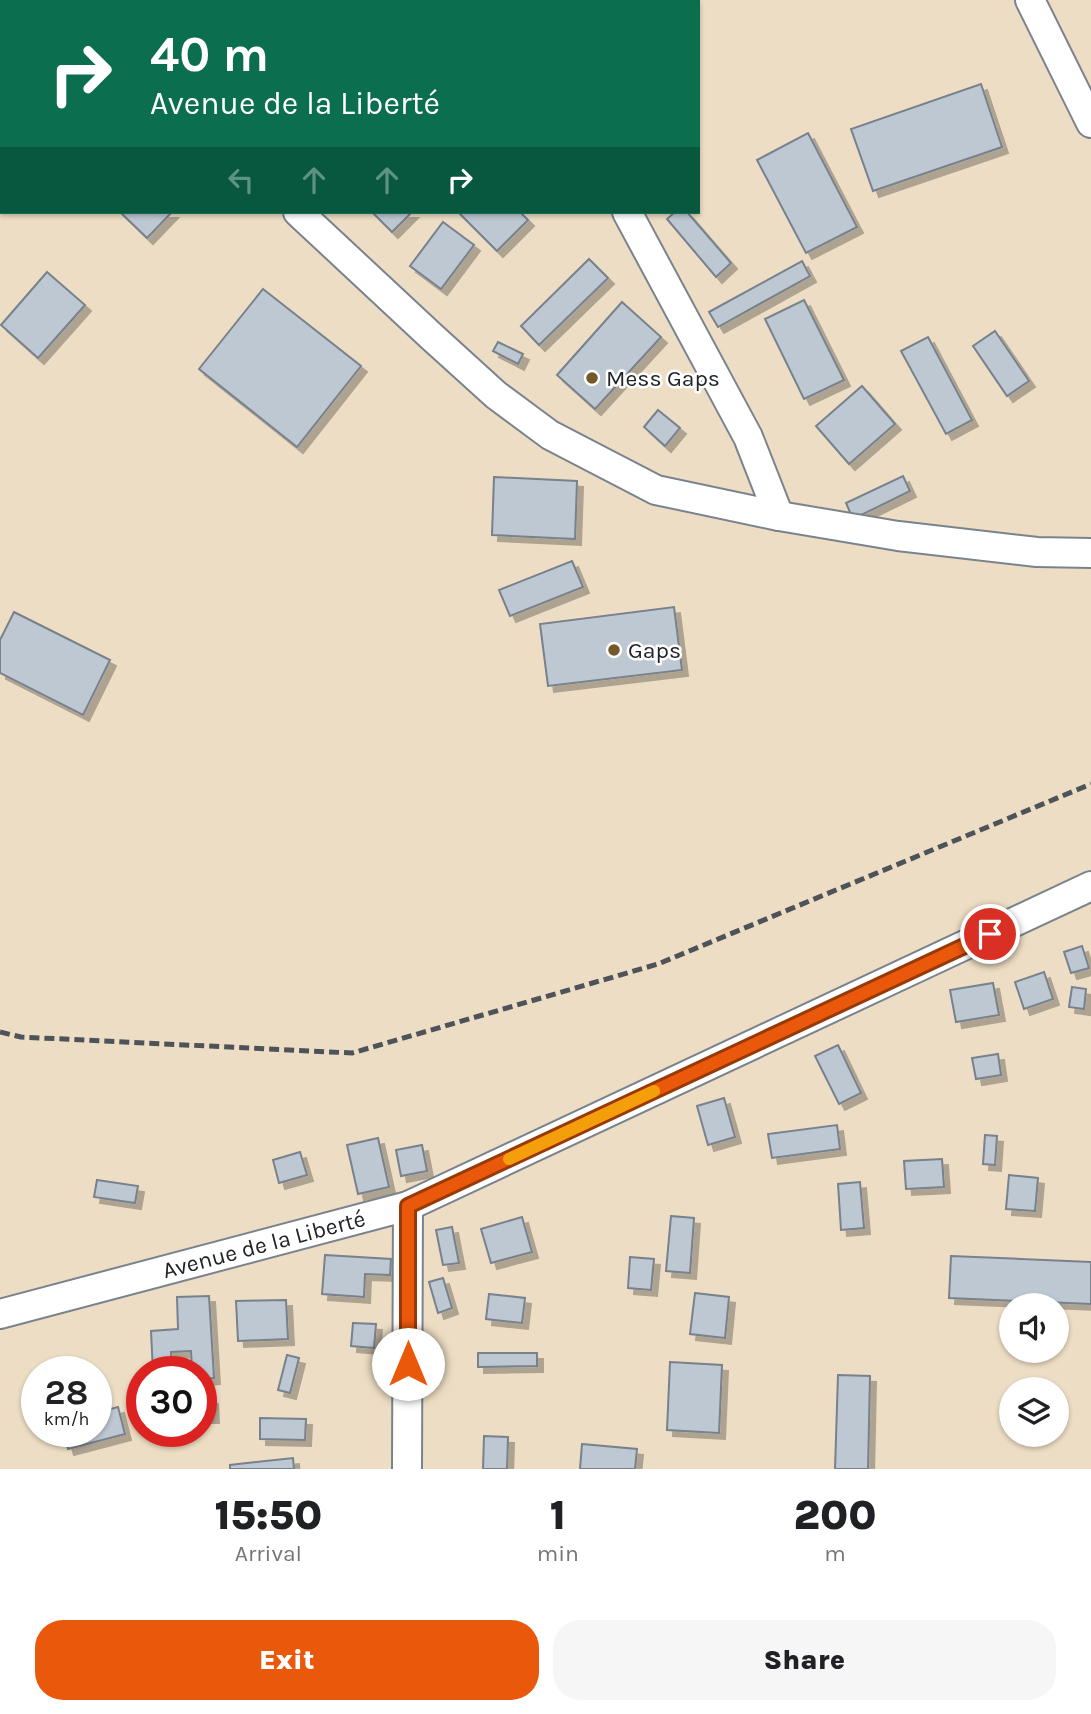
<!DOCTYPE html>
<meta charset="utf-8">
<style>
body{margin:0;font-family:Karla,sans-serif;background:#f6f6f6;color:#202124;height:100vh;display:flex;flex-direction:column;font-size:26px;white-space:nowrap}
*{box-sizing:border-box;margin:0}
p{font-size:23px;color:#757577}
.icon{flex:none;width:38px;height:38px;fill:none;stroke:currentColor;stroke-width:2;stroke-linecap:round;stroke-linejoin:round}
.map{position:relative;height:1469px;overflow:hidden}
.details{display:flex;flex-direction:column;background:#fff;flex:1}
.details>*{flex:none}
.hud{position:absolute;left:0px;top:0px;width:700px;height:214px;box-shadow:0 2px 5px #0004;background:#0b6e4f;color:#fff;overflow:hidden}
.fabs{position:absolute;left:999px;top:1293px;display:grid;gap:14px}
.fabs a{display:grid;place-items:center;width:70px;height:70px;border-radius:50%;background:#fff;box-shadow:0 2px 5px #0004;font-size:35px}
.speed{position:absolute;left:21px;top:1356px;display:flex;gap:14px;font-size:35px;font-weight:700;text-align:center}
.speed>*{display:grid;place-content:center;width:91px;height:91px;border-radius:50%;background:#fff;box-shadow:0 2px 5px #0004;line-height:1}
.speed small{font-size:18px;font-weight:400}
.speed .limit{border:10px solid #d22;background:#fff;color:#111}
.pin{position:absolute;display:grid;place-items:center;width:60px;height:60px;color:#fff;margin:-30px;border:4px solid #fff;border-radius:50%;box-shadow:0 2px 7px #0007}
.me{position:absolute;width:77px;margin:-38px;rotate:0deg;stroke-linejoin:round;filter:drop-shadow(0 0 5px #0008)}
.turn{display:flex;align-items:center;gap:24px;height:147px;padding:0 35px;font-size:32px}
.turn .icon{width:91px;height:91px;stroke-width:2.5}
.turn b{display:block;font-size:49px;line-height:60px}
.lanes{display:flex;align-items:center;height:66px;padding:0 35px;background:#0003;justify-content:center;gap:35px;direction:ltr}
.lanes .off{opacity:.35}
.eta{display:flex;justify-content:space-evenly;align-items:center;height:119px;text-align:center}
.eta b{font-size:42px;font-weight:800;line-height:49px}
.primary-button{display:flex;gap:14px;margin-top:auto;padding:14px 35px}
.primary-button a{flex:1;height:80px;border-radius:28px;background:#ea580c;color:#fff;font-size:28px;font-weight:800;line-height:80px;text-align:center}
.primary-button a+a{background:#f6f6f6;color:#202124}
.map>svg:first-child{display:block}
</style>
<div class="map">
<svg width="1091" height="1469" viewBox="0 0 1091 1469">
<defs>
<filter id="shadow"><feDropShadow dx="6" dy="6" stdDeviation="0" flood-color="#0004"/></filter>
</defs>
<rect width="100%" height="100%" fill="#e7f1fd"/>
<path fill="#edddc4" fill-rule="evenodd" d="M0 0H1091V1469H0ZM2 2H698V212H2ZM1012 1306H1057V1351H1012ZM37 1372H96V1432H37ZM142 1372H201V1432H142ZM1012 1390H1057V1435H1012Z"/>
<g fill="#bec8d3" stroke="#78818c" stroke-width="2" fill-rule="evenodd" filter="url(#shadow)">
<polygon points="245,0 295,0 293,2 243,2"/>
<polygon points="981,84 1002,147 873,191 851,129"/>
<polygon points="808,133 857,227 806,253 757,160"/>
<polygon points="120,212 172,212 147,238"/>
<polygon points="376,212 412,212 392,232 374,214"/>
<polygon points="458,212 520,212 528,220 497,251"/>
<polygon points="675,212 687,212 731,263 716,277 667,219"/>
<polygon points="443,222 474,245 441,289 410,266"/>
<polygon points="589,259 608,278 539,345 521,326"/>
<polygon points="802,261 810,276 718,327 709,312"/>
<polygon points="47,272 85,305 38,358 1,325"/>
<polygon points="263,289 361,366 297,447 199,369"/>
<polygon points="804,300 844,380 804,399 765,319"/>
<polygon points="622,302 661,337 595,409 557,375"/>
<polygon points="995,331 1029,381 1007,396 973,346"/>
<polygon points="928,337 972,420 946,434 901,351"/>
<polygon points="498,342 523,354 518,364 493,351"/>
<polygon points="862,386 895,424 849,464 816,426"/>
<polygon points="658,410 680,428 665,446 644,427"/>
<polygon points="903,476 910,491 853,519 846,503"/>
<polygon points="494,477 577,481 575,539 492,535"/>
<polygon points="572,561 583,587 510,616 499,590"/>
<polygon points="674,607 682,670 548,686 540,624"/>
<polygon points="14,612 110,660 83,715 0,673 0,640"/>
<polygon points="1082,946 1089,968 1071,973 1064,952"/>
<polygon points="1044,972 1053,999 1024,1009 1015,982"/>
<polygon points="993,983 999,1015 956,1022 950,990"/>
<polygon points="1072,987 1086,989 1084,1009 1069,1007"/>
<polygon points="838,1045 861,1093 839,1104 815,1056"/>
<polygon points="998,1054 1001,1075 976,1079 972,1058"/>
<polygon points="724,1098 735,1137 708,1145 697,1106"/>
<polygon points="837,1125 840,1149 772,1158 768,1134"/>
<polygon points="985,1135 997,1136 995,1165 983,1164"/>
<polygon points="378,1138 389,1187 358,1194 347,1145"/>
<polygon points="422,1145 427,1171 401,1176 396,1150"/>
<polygon points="300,1152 307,1175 279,1183 273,1160"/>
<polygon points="942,1159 944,1187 906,1189 904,1161"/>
<polygon points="1009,1175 1038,1178 1035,1211 1006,1209"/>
<polygon points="97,1180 138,1186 135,1203 94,1197"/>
<polygon points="860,1182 864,1228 841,1230 838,1184"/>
<polygon points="671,1216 694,1218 690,1273 666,1271"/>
<polygon points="522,1217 532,1252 491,1263 481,1229"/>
<polygon points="452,1227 459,1263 443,1265 436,1230"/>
<polygon points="325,1255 391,1259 390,1275 365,1274 364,1297 322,1294"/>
<polygon points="951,1256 1091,1262 1091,1304 949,1298"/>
<polygon points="630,1257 654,1259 651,1290 628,1288"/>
<polygon points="443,1278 452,1308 438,1313 429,1282"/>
<polygon points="695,1293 729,1297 725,1338 690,1334"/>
<polygon points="489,1294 525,1298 522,1323 486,1319"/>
<path d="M209 1296 214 1378 201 1379V1372H153L151 1331 178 1329 177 1297ZM191 1351 192 1369 172 1371 171 1352Z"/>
<polygon points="286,1300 288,1339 238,1341 236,1301"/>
<polygon points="353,1323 376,1324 374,1348 351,1346"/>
<polygon points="478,1353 537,1353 537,1366 478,1367"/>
<polygon points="287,1355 299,1358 290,1393 278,1390"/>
<polygon points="670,1362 722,1365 719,1433 667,1430"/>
<polygon points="838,1375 870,1376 868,1469 835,1469"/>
<polygon points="37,1382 37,1400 31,1401 27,1384"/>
<polygon points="201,1398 212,1398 213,1417 201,1417"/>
<polygon points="118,1407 125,1434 68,1449 63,1432 96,1432 96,1413"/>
<polygon points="260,1418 306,1419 305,1440 260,1439"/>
<polygon points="484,1436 508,1437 507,1469 483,1469"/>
<polygon points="582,1444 637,1449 635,1469 580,1469"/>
<polygon points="293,1458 294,1469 230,1469 230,1465"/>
</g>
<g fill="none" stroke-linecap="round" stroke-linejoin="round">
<defs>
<g id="minor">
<polyline points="67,0 69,2"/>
<polyline points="497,0 498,2"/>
<polyline points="1030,0 1091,123"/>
<polyline points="369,2 370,0"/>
<polyline points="298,212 431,336 496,395 550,435 656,490 779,516 898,536 1037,552 1091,553"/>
<polyline points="627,212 748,437 779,516"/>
<path id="s1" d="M0 1314 408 1206 1091 886"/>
<polyline points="407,1469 408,1206"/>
</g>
</defs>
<use href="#minor" stroke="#7a838d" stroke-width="32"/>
<use href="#minor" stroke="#fff" stroke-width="28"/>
<polyline stroke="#4e5359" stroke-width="5" stroke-dasharray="10 5" stroke-linecap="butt" points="0,1032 21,1037 352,1053 658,964 1091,784"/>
</g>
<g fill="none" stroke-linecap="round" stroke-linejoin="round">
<defs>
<polyline id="route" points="408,1364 408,1206 990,934"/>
</defs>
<use href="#route" stroke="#983908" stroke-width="18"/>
<use href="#route" stroke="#ea580c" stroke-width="12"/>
<polyline stroke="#f59e0b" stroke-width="12" points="509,1159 654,1091"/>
</g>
<g fill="#74592b" stroke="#fff" stroke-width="2.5">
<circle cx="592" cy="378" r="7"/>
<circle cx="614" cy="650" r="7"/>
</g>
<g text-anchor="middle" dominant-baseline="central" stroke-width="5" stroke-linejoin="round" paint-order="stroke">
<g font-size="23" fill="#202327" stroke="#fff" text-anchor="start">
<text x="606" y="378">Mess Gaps</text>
<text x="628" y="650">Gaps</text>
</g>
<g font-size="23" fill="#202327" stroke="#fff">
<text stroke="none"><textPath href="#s1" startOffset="273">Avenue de la Liberté</textPath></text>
</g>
</g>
</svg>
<div class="fabs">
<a><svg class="icon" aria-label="sound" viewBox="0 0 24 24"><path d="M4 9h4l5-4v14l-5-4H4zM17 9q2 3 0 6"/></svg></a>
<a><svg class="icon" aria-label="layers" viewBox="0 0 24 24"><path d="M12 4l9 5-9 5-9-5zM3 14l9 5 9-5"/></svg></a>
</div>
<div class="speed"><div>28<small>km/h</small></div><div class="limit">30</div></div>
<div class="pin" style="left:990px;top:934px;background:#d93025"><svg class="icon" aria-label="arrive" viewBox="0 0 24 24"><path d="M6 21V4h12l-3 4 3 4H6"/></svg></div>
<svg class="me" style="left:408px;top:1364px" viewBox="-20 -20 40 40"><circle r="19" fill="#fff"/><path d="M0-13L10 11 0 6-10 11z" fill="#ea580c"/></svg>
<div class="hud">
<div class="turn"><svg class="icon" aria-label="right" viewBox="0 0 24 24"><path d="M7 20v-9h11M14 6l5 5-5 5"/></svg><div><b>40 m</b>Avenue de la Liberté</div></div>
<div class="lanes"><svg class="icon off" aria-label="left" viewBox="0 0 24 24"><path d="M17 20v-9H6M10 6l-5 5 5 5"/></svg><svg class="icon off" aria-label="ahead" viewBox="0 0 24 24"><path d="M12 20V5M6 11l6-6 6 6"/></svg><svg class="icon off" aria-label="ahead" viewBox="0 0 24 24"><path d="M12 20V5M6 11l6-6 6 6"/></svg><svg class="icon" aria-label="right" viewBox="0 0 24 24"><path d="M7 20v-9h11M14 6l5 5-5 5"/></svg></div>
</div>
</div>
<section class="details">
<div class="eta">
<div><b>15:50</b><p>Arrival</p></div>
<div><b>1</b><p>min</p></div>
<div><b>200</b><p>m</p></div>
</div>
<div class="primary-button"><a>Exit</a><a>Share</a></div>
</section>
